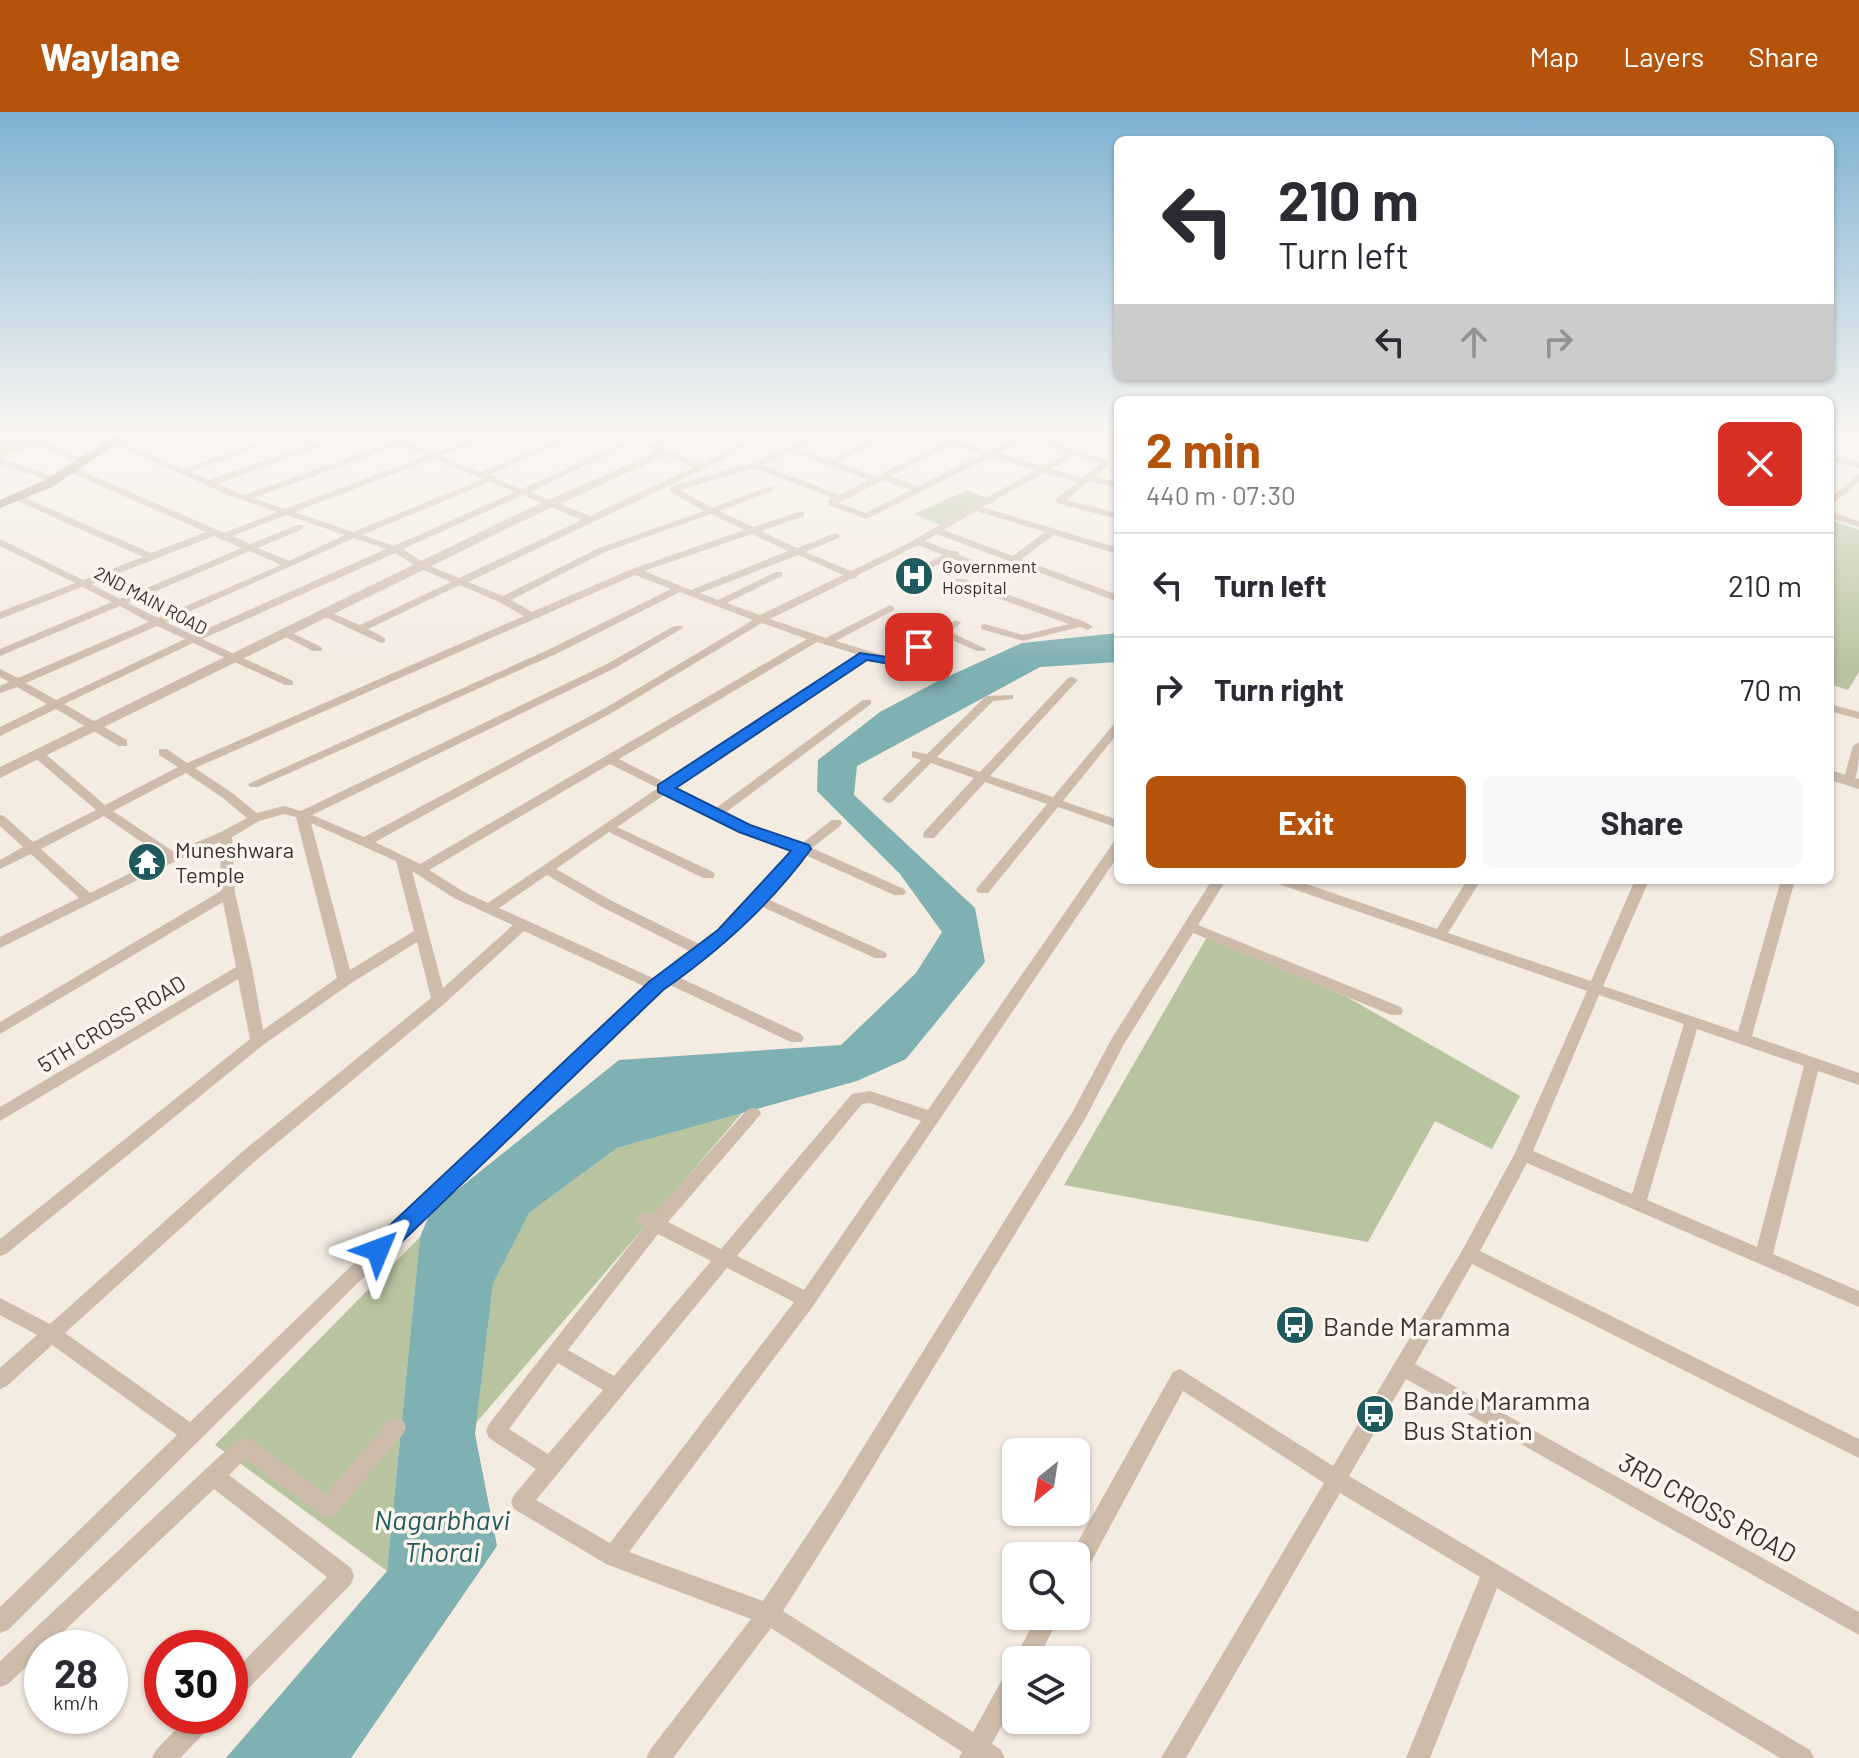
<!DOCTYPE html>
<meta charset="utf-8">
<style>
body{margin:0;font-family:Barlow,sans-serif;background:#f7f7f7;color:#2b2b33;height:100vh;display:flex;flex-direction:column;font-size:30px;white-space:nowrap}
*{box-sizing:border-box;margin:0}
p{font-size:26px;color:#7c7c81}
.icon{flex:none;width:44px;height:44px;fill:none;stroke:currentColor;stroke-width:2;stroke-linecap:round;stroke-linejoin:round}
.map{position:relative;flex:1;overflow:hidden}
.side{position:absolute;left:1114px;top:284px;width:720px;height:488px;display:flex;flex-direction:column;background:#fff;border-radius:12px;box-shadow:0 2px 6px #0004}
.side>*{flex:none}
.hud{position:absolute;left:1114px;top:24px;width:720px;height:244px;border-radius:12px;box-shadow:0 2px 6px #0004;background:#fff;color:#2b2b33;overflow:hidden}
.needle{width:52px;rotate:210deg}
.controls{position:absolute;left:1002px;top:1326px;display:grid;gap:16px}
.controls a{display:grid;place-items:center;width:88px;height:88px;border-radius:12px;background:#fff;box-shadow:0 2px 6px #0004;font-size:40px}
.speed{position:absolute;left:24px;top:1518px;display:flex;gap:16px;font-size:40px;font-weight:700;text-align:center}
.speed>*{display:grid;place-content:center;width:104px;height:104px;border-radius:50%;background:#fff;box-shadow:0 2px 6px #0004;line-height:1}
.speed small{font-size:20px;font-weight:400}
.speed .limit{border:12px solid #d22;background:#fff;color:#111}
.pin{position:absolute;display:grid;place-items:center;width:68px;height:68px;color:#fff;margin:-34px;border-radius:16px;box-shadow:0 4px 12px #0006}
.me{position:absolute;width:88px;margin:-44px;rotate:46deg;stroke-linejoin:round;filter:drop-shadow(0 0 6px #0008)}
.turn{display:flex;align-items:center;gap:28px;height:168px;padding:0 32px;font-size:36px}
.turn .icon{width:104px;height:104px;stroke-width:2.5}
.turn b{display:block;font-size:56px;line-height:68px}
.lanes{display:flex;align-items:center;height:76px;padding:0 32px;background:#0003;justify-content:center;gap:40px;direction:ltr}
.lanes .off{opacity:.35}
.round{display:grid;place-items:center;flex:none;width:84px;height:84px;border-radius:12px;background:#f7f7f7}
.headline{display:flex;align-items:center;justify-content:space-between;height:136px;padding:0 32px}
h1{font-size:48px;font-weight:700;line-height:60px;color:#b45309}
.cta{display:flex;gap:16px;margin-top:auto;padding:16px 32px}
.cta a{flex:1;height:92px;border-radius:12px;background:#b45309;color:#fff;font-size:32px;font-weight:700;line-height:92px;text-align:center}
.cta a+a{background:#f7f7f7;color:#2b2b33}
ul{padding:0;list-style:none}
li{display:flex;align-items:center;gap:24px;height:104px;padding:0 32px;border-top:2px solid #e1e1e2}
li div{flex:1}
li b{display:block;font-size:30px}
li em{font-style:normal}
header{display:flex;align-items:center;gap:48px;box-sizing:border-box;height:112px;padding:0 40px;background:#b45309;color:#fff}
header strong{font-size:38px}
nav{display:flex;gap:44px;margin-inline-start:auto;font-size:28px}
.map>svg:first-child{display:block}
</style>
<header>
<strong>Waylane</strong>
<nav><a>Map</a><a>Layers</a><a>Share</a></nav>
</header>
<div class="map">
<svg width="1859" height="1646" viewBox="0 0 1859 1646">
<rect width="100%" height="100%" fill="#f4ebe1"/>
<g fill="#b8c4a0">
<polygon points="0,324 65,324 0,346"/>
<polygon points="967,378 996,390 976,396 942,414 914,402"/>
<polygon points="1830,408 1859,418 1859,560 1848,578 1830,572"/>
<polygon points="1207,825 1347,885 1520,984 1492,1037 1435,1009 1368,1130 1064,1073"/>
<polygon points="742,1001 476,1311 493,1172 529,1101 617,1036"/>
<polygon points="420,1125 387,1459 215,1333"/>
</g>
<polygon fill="#7fb0b2" points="1118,521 1118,550 1040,555 857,654 854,683 975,796 985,850 906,947 857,969 617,1036 529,1101 493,1172 475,1322 497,1434 351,1646 226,1646 387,1459 420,1125 431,1099 619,948 841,933 916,861 942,820 900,762 817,679 818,648 880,600 938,569 1022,531"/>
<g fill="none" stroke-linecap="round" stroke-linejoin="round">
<g fill="#cdbbac" fill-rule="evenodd">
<polygon points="219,324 233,324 237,327 233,329"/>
<path d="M285 324H297L314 332 335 324H348L217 372 244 383 392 330 381 324H393L400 327 408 324H421L408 330 434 341 480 324H493L441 344 481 360 567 324H579L489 363 496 364 497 367 522 377 637 324H648L530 380 590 404 694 355 661 342V338H667L701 352 752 324H763L704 357 468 470 503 484 599 436 704 399 670 379V375L751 351 812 324H824L799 337 830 348 879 324H890L838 351 876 365 943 330 927 324 953 325 957 329 989 339 1018 324H1038L1109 349V353L1094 365 1118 370V376L1089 369 1066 388 1118 401V407L1056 391V387L1077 370 1044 361 982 395 1118 436V442L1054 423 1021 447 1118 483V490L937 422 925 429 951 439H958L959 443 982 452V456H976L951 446 933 455H927V451L943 443 918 433 858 463 856 466 851 467 770 507 826 526 890 493 895 496 894 498 836 529 895 547 956 508 961 511 950 520 986 537 985 539H977L943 524 906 549 942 559 944 561 938 564 869 546 676 676 716 696 863 588H871V592L725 701 750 713 801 732 832 708H840L842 711 840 714 812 736 904 777 906 780 904 783H894L805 743 765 786 885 840 887 843 885 846H875L758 793 709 843 704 845 678 865 801 922 804 926 801 930H791L668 872 512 1018 8 1518 0 1521V1495L177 1323 52 1233 7 1274 0 1277V1256L37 1223 0 1203V1186L50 1212 242 1040 431 886 417 830 350 872 263 933 6 1142 0 1144V1127L250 927 238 867 0 1009V995L236 855 223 790 0 922V910L221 779 220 730 178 748 0 836V825L79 786 31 742 0 757V748L23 735 0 714V703L4 704 33 730 96 698 34 645V639H42L105 693 178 655 159 643V637H167L187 651 524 504 499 490 460 473 368 517 385 526V530L381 531 323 504V500L327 499 360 513 451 470 419 456 395 441 202 527 293 569V573H285L193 531 64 592 127 628V634H119L56 597 0 624V615L47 592 17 575 0 581V574L9 570 0 565V557L18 566 149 510 120 494 0 544V537L112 490 82 475 0 507V500L75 471 0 434V427L83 468 143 445 15 388V384H21L151 441 206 420 67 359V355H73L224 421 277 400 228 383 110 330 117 328 183 357 262 329 269 331 190 360 209 368 306 334ZM1027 326 1068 341 1043 354 998 341ZM400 333 426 344 285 397 253 386ZM951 333 983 342 918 374 890 364ZM791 340 869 368 840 383 762 353ZM1076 343 1100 352 1082 366 1051 357ZM991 345 1036 358 905 433 851 459 805 440 839 426V422H833L797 436 761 419 804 404V400H798L753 415 719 399 773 379V375H767L712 396 680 378 754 356 833 386 828 389V393L866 407ZM433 347 483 367 353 420 294 400ZM883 368 911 378 866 401 839 391ZM490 370 515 380 394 434 362 423ZM523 383 582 408 459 466 425 452 403 437ZM976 399 1045 420 1013 444 944 418ZM711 402 744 418 632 457 532 500 511 488 605 440ZM286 403 345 423 289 449 258 436 303 417V413H297L250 432 232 424ZM752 422 788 439 691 478 644 459ZM214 424 242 436 120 487 91 472ZM354 426 386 437 193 523 166 510ZM250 439 281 453 158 506 128 491ZM798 443 843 463 760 503 727 491 782 464V460H776L718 488 700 481ZM635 463 671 477 550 537 248 672 250 675H258L558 541 680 480 753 508 607 595 364 725 312 703 615 556 683 516 682 514H674L607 552 301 699 284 694 257 701 231 680 195 656ZM762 511 807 527 420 752 375 730 615 599ZM157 514 185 527 56 588 26 571ZM817 530 859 543 666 671 619 647ZM610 652 658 676 488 791 464 780 429 758ZM186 661 223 686 247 706 221 720 174 740 113 699ZM667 681 740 719 794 738 719 819 701 833 612 789 556 757 609 720 703 766H713L715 763 713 760 617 715ZM284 702 296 705 337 866 263 918 252 856 235 781 232 725 259 709ZM104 704 163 745 90 781 41 737ZM311 711 396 749 414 819 350 858ZM412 759 454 786 513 813 443 876ZM547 763 602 795 691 840 655 867 499 796ZM524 819 646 875 500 1010 190 1310 65 1221 254 1050 444 892Z"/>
<polygon points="36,326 85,347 86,349 79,351 33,331 33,327"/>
<polygon points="1830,343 1859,350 1859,356 1830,349"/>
<polygon points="0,346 56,365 57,367 50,369 0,352"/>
<polygon points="1859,362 1859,370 1830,394 1830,386"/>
<polygon points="1830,400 1859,409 1859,415 1830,406"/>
<polygon points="956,467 964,467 1085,510 1093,515 1088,518 1080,515 1023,529 981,517 981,513 985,512 1023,523 1069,512 956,471"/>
<polygon points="286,518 321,535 322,537 321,539 313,539 282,523 282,519"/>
<polygon points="1072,565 1078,568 1076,570 990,664 1053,685 1114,612 1118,611 1118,621 1063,689 1118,708 1118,716 1058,695 988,781 978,781 976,778 978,775 1047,692 985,670 934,726 924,726 923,723 924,720 974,666 931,651 892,690 888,691 882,687 921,648 912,645 912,639 927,642 986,584 1013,583 1013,587 993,589 937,645 980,660 1068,566"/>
<polygon points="1830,592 1859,600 1859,607 1830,599"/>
<path d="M1859 630C1859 645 1859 658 1853 672H1845L1843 669 1853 634Z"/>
<path d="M1118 730V744L813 1194 629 1440 763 1489 831 1387 1073 999 1112 926 1212 768H1226L1198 813 1401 895 1403 899 1401 903H1391L1193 821 1124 932 1085 1007 845 1401 783 1499 973 1620 1008 1557 1016 1554V1587L992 1632 1001 1638 1005 1646H959L962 1640 771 1516 673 1646H646L650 1638 751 1507 606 1452 514 1397 511 1390 514 1383 536 1357 489 1326 486 1319 489 1312 644 1115 636 1107 639 1102 645 1100 653 1103 747 998 753 996 759 998 761 1002 668 1110 721 1137 852 982 870 979 928 998 1113 731ZM870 991 921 1009 804 1178 737 1144 862 992ZM658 1122 711 1149 614 1264 568 1238ZM727 1156 794 1190 610 1431 536 1388ZM558 1251 603 1278 548 1342 509 1317Z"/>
<path d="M1274 768H1295L1437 817 1467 768H1481L1448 821 1591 869 1635 768H1649L1603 874 1738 920 1781 768H1795L1752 924 1859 961V973L1818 959 1773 1142 1859 1179V1195L1527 1051 1480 1139 1859 1327V1346L1472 1152 1415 1252 1859 1500V1523L1406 1267 1349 1364 1810 1638 1814 1646H1780L1497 1476 1430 1646H1406L1480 1465 1340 1381 1186 1646H1161L1324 1371 1183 1279 1084 1463 1076 1466V1444H1070L1173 1260 1180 1257 1333 1354 1463 1137 1515 1041 1587 879 1276 771ZM1599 883 1684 912 1632 1082 1533 1039ZM1697 917 1804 954 1757 1135 1647 1088Z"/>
<polygon points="396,1306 403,1308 406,1315 403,1322 335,1403 328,1406 321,1403 245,1347 229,1363 351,1456 354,1464 351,1472 238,1587 230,1590 230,1563 327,1465 214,1377 46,1536 42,1536 42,1540 8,1572 0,1575 0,1549 237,1328 244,1326 251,1328 326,1382 389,1308"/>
<polygon points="1037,1504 1060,1504 1037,1548 1016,1548 1016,1553 1014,1548"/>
<polygon points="189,1604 216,1604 213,1612 180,1646 152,1646 156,1638"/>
</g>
<g fill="#cdbbac" fill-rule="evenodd">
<polygon points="671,324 686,324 664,335 669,340 668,342 525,408 0,666 0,655 517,402 656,340 650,335 651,333"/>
<polygon points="1853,324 1859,324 1859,328"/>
<polygon points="1830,658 1859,667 1859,677 1830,668"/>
</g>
<polygon fill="#a18a7d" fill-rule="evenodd" points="115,324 129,324 52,375 0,396 0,388 43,369"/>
</g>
<linearGradient id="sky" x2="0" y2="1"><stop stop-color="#7eb2d2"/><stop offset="0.58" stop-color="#faf6f2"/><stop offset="1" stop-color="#faf6f2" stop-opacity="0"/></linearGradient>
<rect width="1859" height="555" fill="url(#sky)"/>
<path fill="#1a73e8" stroke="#114b97" stroke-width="2" d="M919 531 924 532V538L901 554 867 548 676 676 750 713 809 733 811 737C771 792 719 839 663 878L386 1145 378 1148 370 1145 366 1138 370 1132 650 869 718 818 791 739 739 720 658 680V673L860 541 893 546Z"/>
<defs>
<symbol id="hospital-disc" viewBox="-11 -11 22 22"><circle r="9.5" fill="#1f5a5e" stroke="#fbf5ee"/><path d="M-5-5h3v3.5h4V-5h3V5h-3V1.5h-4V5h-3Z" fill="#fff"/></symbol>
<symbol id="temple-disc" viewBox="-11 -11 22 22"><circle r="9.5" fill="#1f5a5e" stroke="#fbf5ee"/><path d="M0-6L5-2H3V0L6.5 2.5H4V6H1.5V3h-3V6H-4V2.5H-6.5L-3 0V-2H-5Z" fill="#fff"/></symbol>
<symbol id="bus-disc" viewBox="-11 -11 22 22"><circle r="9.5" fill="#1f5a5e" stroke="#fbf5ee"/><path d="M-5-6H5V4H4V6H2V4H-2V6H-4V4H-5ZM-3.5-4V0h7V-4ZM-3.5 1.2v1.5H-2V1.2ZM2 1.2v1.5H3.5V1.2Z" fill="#fff"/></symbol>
</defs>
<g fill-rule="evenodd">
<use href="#hospital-disc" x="892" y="442" width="44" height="44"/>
<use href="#temple-disc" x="125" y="728" width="44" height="44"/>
<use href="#bus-disc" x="1273" y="1191" width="44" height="44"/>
<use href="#bus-disc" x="1353" y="1280" width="44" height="44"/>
</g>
<g text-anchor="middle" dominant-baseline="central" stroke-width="7" stroke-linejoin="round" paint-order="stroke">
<g font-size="18" fill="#3b302b" stroke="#fbf5ee" text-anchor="start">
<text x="942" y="454">Government<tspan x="942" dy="21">Hospital</tspan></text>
</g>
<g font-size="18" fill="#3b302b" stroke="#fbf5ee">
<text transform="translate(151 488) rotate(28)">2ND MAIN ROAD</text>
</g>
<g font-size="22" fill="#3b302b" stroke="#fbf5ee" text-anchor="start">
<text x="175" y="737">Muneshwara<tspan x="175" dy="25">Temple</tspan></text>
</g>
<g font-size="22" fill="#3b302b" stroke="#fbf5ee">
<text transform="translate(111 911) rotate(-31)">5TH CROSS ROAD</text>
</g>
<g font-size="26" fill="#3b302b" stroke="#fbf5ee" text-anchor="start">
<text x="1323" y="1213">Bande Maramma</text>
<text x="1403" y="1287">Bande Maramma<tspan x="1403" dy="30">Bus Station</tspan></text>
</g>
<g font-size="26" fill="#3b302b" stroke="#fbf5ee">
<text transform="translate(1708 1395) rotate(29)">3RD CROSS ROAD</text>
</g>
<g font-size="28" font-style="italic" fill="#1f5a5e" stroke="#fbf5ee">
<text x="442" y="1407">Nagarbhavi<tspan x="442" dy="32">Thorai</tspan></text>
</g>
</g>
</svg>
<div class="controls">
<a><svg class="needle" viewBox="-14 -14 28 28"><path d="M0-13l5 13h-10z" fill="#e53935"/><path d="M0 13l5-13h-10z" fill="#7c7c81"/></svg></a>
<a><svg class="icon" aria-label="search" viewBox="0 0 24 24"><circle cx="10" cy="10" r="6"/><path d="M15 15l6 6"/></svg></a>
<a><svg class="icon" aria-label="layers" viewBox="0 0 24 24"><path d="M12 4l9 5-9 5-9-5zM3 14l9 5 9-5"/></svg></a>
</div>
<div class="speed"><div>28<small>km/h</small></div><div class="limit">30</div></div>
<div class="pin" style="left:919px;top:535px;background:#d93025"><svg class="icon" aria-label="arrive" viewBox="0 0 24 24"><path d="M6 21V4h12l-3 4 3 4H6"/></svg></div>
<svg class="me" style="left:378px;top:1138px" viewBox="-20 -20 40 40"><path d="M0-17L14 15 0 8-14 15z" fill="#1a73e8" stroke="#fff" stroke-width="4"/></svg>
<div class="hud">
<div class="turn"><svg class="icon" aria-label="left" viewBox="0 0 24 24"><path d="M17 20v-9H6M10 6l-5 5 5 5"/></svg><div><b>210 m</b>Turn left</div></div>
<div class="lanes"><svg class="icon" aria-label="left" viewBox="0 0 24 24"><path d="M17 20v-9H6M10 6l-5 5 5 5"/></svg><svg class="icon off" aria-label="ahead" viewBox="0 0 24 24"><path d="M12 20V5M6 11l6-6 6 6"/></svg><svg class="icon off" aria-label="right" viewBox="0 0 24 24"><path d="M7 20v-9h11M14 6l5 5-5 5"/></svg></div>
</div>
<section class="side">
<div class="headline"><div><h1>2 min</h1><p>440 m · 07:30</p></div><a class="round" style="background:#d93025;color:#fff"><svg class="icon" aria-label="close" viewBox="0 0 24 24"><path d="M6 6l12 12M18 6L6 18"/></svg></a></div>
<ul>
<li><svg class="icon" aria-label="left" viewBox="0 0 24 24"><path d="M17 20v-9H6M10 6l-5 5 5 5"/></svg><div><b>Turn left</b></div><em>210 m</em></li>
<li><svg class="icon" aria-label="right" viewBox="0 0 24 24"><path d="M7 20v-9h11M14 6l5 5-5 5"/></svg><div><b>Turn right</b></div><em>70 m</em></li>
</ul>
<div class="cta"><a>Exit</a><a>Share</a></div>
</section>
</div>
